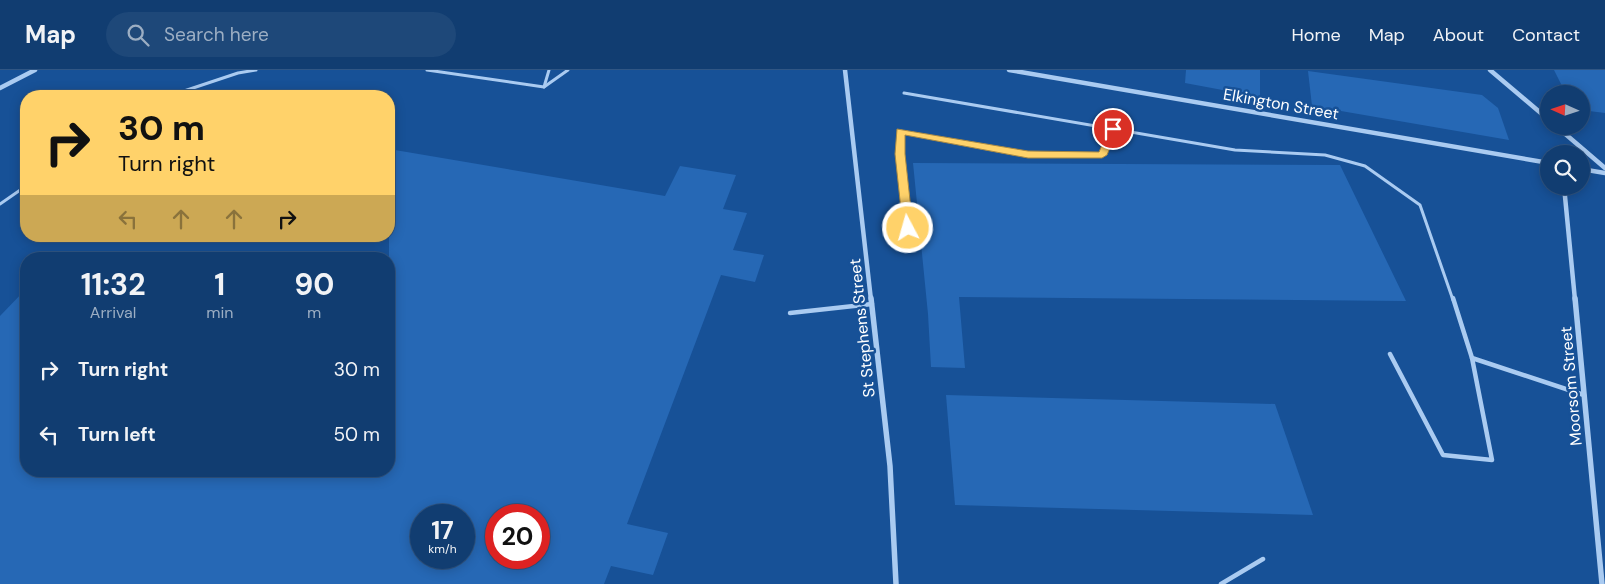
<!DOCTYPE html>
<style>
body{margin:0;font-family:"DM Sans",sans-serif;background:#1e4879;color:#f1f3f6;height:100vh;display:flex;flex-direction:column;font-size:19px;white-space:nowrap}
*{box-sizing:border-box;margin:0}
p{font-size:16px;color:#9caec3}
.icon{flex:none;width:28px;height:28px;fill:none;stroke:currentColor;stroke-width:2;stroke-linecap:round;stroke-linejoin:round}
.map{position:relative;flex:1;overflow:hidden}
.details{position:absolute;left:20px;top:182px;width:375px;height:225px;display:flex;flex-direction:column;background:#113d71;border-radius:20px;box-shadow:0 2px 12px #0003,0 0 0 1px #305684}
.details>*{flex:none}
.banner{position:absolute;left:20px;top:20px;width:375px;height:152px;border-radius:20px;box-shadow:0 2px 12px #0003,0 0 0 1px #305684;background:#ffd26a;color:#111;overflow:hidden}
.needle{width:32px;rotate:273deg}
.buttons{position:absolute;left:1540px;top:15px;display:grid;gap:10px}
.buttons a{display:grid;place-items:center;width:50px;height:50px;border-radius:50%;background:#113d71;box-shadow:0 2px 12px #0003,0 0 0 1px #305684;font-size:25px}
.speed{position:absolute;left:410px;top:434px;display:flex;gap:10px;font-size:25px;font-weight:700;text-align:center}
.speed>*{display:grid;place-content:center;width:65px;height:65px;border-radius:50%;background:#113d71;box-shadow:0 2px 12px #0003,0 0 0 1px #305684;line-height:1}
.speed small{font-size:12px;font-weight:400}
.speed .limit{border:8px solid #d22;background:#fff;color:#111}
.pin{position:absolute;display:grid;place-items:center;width:42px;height:42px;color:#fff;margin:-21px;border:2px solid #fff;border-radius:50%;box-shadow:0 1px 5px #0007}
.me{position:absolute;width:55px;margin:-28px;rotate:354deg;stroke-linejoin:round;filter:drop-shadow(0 0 4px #0008)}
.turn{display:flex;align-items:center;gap:18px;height:105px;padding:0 15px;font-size:22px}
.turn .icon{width:65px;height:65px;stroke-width:2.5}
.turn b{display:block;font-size:35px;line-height:42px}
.lanes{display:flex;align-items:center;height:48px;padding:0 15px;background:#0003;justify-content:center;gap:25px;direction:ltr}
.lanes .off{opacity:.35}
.eta{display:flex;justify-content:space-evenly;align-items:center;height:85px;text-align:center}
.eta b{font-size:30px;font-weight:700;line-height:35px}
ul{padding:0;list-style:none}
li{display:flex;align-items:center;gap:15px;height:65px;padding:0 15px}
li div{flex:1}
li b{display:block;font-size:19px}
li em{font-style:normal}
header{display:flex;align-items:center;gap:30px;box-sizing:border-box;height:70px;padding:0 25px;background:#113d71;border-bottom:1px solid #305684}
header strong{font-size:24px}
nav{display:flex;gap:28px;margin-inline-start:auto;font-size:18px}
.search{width:350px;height:45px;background:#1e4879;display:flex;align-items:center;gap:12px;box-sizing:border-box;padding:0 18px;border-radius:28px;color:#9caec3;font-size:19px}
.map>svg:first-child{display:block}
</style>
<header>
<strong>Map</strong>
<div class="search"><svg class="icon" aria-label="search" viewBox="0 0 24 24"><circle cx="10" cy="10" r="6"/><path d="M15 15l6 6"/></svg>Search here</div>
<nav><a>Home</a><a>Map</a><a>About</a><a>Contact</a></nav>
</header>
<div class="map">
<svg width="1605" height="514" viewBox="0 0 1605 514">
<rect width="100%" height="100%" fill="#175197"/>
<g fill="#2668b5" fill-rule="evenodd">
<polygon points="1186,0 1260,0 1260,27 1185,13"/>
<polygon points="1554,0 1605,0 1605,43 1581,40 1581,24 1566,24"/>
<polygon points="1308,1 1482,25 1498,38 1509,70 1312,36"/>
<path d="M389 79 665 126 680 96 736 105 723 139 747 143 733 180 764 185 755 212 721 205 627 454 668 463 653 505 611 496 604 514H0V246L26 219V401H389ZM421 445H464V488H421ZM496 445H539V488H496Z"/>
<polygon points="913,93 1340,95 1406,231 959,227 965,298 931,297 928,244"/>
<polygon points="946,325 1275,334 1313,445 955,435"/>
</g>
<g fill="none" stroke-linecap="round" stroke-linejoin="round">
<g stroke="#aacbf1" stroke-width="3">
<polyline points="427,0 544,17 568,0"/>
<polyline points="544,17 549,0"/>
<polyline points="904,23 1235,80 1325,85 1365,96 1420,135 1453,230"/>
<polyline points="169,26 238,3 256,0"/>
<polyline points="0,134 26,116"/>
<polyline points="908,158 900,84 900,61 1028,84 1102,85 1113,59"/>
</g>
<g stroke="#aacbf1" stroke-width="4.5">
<polyline points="1453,228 1472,288"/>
<polyline points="790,243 872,234"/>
<polyline points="1390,284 1443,385 1492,390 1472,288 1584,325"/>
<polyline points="1221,514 1263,489"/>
</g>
<g stroke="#aacbf1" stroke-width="4.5">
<polyline points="845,0 871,230"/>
<polyline points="1009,0 1549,93"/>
<polyline points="1490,0 1549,50"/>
<polyline points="0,18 35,0"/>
<polyline points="1556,56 1605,98"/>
<polyline points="1581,99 1605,103"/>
<polyline points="1564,116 1575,230"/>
</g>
<g stroke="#aacbf1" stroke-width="5.5">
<polyline points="871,228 890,396 896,514"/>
<polyline points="1575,228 1602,514"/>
</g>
</g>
<polygon fill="#ffd26a" stroke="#a68845" points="1113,56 1118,59 1107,85 1102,88 1028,88 905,65 905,84 913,158 908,162 903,158 895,84 897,59 1028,81 1099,82 1109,59"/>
<g text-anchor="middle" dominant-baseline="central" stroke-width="5" stroke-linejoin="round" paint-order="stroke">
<g font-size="16" fill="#fff" stroke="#175197">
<text transform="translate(1281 34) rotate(10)">Elkington Street</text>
<text transform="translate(862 258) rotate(-96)">St Stephens Street</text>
<text transform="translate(1571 316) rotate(-95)">Moorsom Street</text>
</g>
</g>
</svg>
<div class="buttons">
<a><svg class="needle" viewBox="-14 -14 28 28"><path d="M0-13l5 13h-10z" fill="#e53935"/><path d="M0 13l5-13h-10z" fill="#9caec3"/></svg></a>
<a><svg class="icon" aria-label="search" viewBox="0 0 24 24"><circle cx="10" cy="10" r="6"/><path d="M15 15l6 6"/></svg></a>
</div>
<div class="speed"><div>17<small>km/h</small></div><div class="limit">20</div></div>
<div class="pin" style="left:1113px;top:59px;background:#d93025"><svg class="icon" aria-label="arrive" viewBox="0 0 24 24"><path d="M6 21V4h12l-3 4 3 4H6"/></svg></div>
<svg class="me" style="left:908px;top:158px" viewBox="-20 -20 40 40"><circle r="17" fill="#ffd26a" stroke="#fff" stroke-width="3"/><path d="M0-11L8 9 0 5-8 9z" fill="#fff"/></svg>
<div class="banner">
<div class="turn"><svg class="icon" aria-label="right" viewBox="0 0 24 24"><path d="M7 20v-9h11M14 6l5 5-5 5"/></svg><div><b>30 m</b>Turn right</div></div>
<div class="lanes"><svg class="icon off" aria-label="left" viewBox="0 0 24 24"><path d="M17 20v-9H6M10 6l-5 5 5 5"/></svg><svg class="icon off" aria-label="ahead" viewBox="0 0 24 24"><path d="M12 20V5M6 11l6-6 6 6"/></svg><svg class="icon off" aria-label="ahead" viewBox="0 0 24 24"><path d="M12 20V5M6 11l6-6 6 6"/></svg><svg class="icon" aria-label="right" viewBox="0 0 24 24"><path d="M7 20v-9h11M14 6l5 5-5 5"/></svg></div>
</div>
<section class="details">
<div class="eta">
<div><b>11:32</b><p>Arrival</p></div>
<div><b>1</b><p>min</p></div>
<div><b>90</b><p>m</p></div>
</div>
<ul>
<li><svg class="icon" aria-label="right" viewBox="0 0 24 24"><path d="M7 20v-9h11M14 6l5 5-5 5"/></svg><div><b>Turn right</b></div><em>30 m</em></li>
<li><svg class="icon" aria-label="left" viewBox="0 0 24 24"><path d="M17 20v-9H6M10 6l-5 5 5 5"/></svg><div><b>Turn left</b></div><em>50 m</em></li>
</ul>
</section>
</div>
